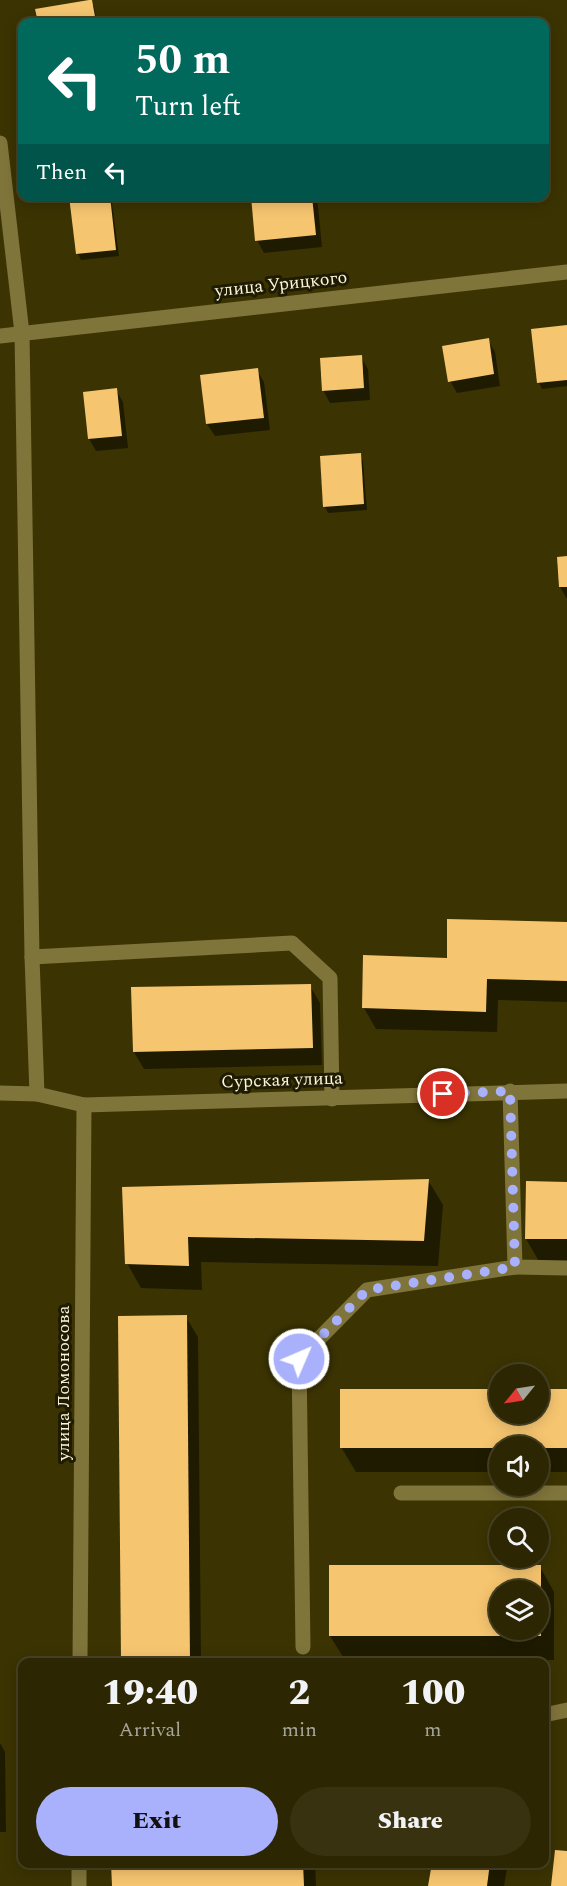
<!DOCTYPE html>
<meta charset="utf-8">
<style>
body{margin:0;font-family:Spectral,serif;background:#383211;color:#f1f3f6;height:100vh;display:flex;flex-direction:column;font-size:22px;white-space:nowrap}
*{box-sizing:border-box;margin:0}
p{font-size:20px;color:#a6a599}
.icon{flex:none;width:33px;height:33px;fill:none;stroke:currentColor;stroke-width:2;stroke-linecap:round;stroke-linejoin:round}
.map{position:relative;flex:1;overflow:hidden}
.side{position:absolute;left:18px;top:1658px;width:531px;height:210px;display:flex;flex-direction:column;background:#2c2602;border-radius:12px;box-shadow:0 3px 15px #0003,0 0 0 2px #484324}
.side>*{flex:none}
.top-card{position:absolute;left:18px;top:18px;width:531px;height:183px;border-radius:12px;box-shadow:0 3px 15px #0003,0 0 0 2px #484324;background:#00695c;color:#fff;overflow:hidden}
.needle{width:39px;rotate:240deg}
.buttons{position:absolute;left:489px;top:1364px;display:grid;gap:12px}
.buttons a{display:grid;place-items:center;width:60px;height:60px;border-radius:50%;background:#2c2602;box-shadow:0 3px 15px #0003,0 0 0 2px #484324;font-size:30px}
.pin{position:absolute;display:grid;place-items:center;width:51px;height:51px;color:#fff;margin:-26px;border:3px solid #fff;border-radius:50%;box-shadow:0 2px 6px #0007}
.me{position:absolute;width:66px;margin:-33px;rotate:45deg;stroke-linejoin:round;filter:drop-shadow(0 0 4px #0008)}
.turn{display:flex;align-items:center;gap:21px;height:126px;padding:0 18px;font-size:27px}
.turn .icon{width:78px;height:78px;stroke-width:2.5}
.turn b{display:block;font-size:42px;line-height:51px}
.then{display:flex;align-items:center;height:57px;padding:0 18px;background:#0003;gap:12px;font-size:22px}
.eta{display:flex;justify-content:space-evenly;align-items:center;height:102px;text-align:center}
.eta b{font-size:36px;font-weight:800;line-height:42px}
.button{display:flex;gap:12px;margin-top:auto;padding:12px 18px}
.button a{flex:1;height:69px;border-radius:36px;background:#a9b0fc;color:#111;font-size:24px;font-weight:800;line-height:69px;text-align:center}
.button a+a{background:#383211;color:#f1f3f6}
.map>svg:first-child{display:block}
</style>
<div class="map">
<svg width="567" height="1886" viewBox="0 0 567 1886">
<rect width="100%" height="100%" fill="#3b3302"/>
<g fill="#0007" fill-rule="evenodd">
<polygon points="91,1 94,7 97,22 39,22 37,11"/>
<polygon points="71,196 111,196 119,256 81,260 78,254"/>
<polygon points="252,196 317,196 322,247 264,253 257,240"/>
<polygon points="567,327 567,386 542,389 539,383 533,330"/>
<polygon points="488,340 495,352 500,386 457,393 450,381"/>
<polygon points="361,357 368,369 370,400 330,403 323,390"/>
<polygon points="257,370 264,382 270,430 215,436 207,424"/>
<polygon points="116,390 123,402 128,448 96,451 89,439"/>
<polygon points="360,455 363,461 367,510 328,513 325,507"/>
<polygon points="567,558 567,599 560,587"/>
<polygon points="567,923 567,1002 498,1000 497,1032 376,1029 364,1008 448,959"/>
<polygon points="310,986 320,1003 322,1065 144,1069 134,1052"/>
<polygon points="428,1180 443,1205 438,1266 201,1262 202,1290 141,1288 127,1263 123,1188"/>
<polygon points="567,1183 567,1263 540,1263 526,1239"/>
<polygon points="186,1317 198,1337 201,1662 124,1662 123,1660"/>
<polygon points="567,1391 567,1472 538,1472 538,1446 500,1446 500,1472 356,1472 341,1447 500,1413 538,1413"/>
<path d="M540 1567 554 1592V1660H345L330 1636ZM500 1590H538V1629H500Z"/>
<polygon points="0,1743 5,1752 6,1832 0,1832"/>
<polygon points="113,1863 315,1863 316,1886 114,1886"/>
<polygon points="433,1863 508,1863 504,1886 429,1886"/>
</g>
<g fill="#f6c570" fill-rule="evenodd">
<polygon points="89,0 92,0 96,22 38,22 35,9"/>
<polygon points="69,196 110,196 116,250 76,254"/>
<polygon points="251,196 312,196 316,235 255,241"/>
<polygon points="567,325 567,380 537,383 531,329"/>
<polygon points="489,338 494,374 448,382 442,346"/>
<polygon points="362,355 364,388 322,391 320,358"/>
<polygon points="258,368 264,418 206,424 200,375"/>
<polygon points="117,388 122,436 88,439 83,392"/>
<polygon points="361,453 364,504 323,507 320,456"/>
<polygon points="567,556 567,587 559,587 557,557"/>
<polygon points="447,919 567,922 567,981 487,979 486,1012 362,1008 363,955 447,958"/>
<polygon points="311,984 313,1048 133,1052 131,987"/>
<polygon points="429,1179 424,1241 188,1237 189,1266 125,1264 122,1187"/>
<polygon points="526,1181 567,1182 567,1239 525,1239"/>
<polygon points="187,1315 190,1660 121,1661 118,1316"/>
<polygon points="340,1389 500,1389 500,1413 538,1413 538,1389 567,1389 567,1448 538,1448 538,1446 500,1446 500,1448 340,1448"/>
<path d="M329 1565H541V1636H329ZM500 1590H538V1629H500Z"/>
<polygon points="555,1850 567,1851 567,1886 551,1886"/>
<polygon points="111,1863 303,1863 304,1886 112,1886"/>
<polygon points="432,1863 490,1863 487,1886 428,1886"/>
</g>
<g fill="none" stroke-linecap="round" stroke-linejoin="round">
<g stroke="#7f743a" stroke-width="15">
<polyline points="32,957 292,943 330,978 332,1099"/>
<polyline points="515,1267 567,1268"/>
<polyline points="401,1493 567,1493"/>
<polyline points="303,1647 299,1359 367,1290 515,1267 510,1091"/>
<polyline points="544,1715 567,1710"/>
</g>
<g stroke="#7f743a" stroke-width="15">
<polyline points="0,143 22,333 32,957 37,1094"/>
<polyline points="0,336 567,272"/>
<polyline points="0,1093 37,1094 84,1105 567,1091"/>
<polyline points="80,1662 84,1105"/>
<polyline points="79,1886 79,1863"/>
</g>
</g>
<g fill="none" stroke-linecap="round" stroke-linejoin="round">
<polyline stroke="#a9b0fc" stroke-width="10" stroke-dasharray="0 18" points="299,1359 367,1290 515,1267 510,1091 443,1094"/>
</g>
<g text-anchor="middle" dominant-baseline="central" stroke-width="6" stroke-linejoin="round" paint-order="stroke">
<g font-size="18" fill="#fbf6d7" stroke="#1f1b03">
<text transform="translate(281 284) rotate(-6)">улица Урицкого</text>
<text transform="translate(282 1080) rotate(-2)">Сурская улица</text>
<text transform="translate(63 1383) rotate(-90)">улица Ломоносова</text>
</g>
</g>
</svg>
<div class="buttons">
<a><svg class="needle" viewBox="-14 -14 28 28"><path d="M0-13l5 13h-10z" fill="#e53935"/><path d="M0 13l5-13h-10z" fill="#a6a599"/></svg></a>
<a><svg class="icon" aria-label="sound" viewBox="0 0 24 24"><path d="M4 9h4l5-4v14l-5-4H4zM17 9q2 3 0 6"/></svg></a>
<a><svg class="icon" aria-label="search" viewBox="0 0 24 24"><circle cx="10" cy="10" r="6"/><path d="M15 15l6 6"/></svg></a>
<a><svg class="icon" aria-label="layers" viewBox="0 0 24 24"><path d="M12 4l9 5-9 5-9-5zM3 14l9 5 9-5"/></svg></a>
</div>
<div class="pin" style="left:443px;top:1094px;background:#d93025"><svg class="icon" aria-label="arrive" viewBox="0 0 24 24"><path d="M6 21V4h12l-3 4 3 4H6"/></svg></div>
<svg class="me" style="left:299px;top:1359px" viewBox="-20 -20 40 40"><circle r="17" fill="#a9b0fc" stroke="#fff" stroke-width="3"/><path d="M0-11L8 9 0 5-8 9z" fill="#fff"/></svg>
<div class="top-card">
<div class="turn"><svg class="icon" aria-label="left" viewBox="0 0 24 24"><path d="M17 20v-9H6M10 6l-5 5 5 5"/></svg><div><b>50 m</b>Turn left</div></div>
<div class="then">Then<svg class="icon" aria-label="left" viewBox="0 0 24 24"><path d="M17 20v-9H6M10 6l-5 5 5 5"/></svg></div>
</div>
<section class="side">
<div class="eta">
<div><b>19:40</b><p>Arrival</p></div>
<div><b>2</b><p>min</p></div>
<div><b>100</b><p>m</p></div>
</div>
<div class="button"><a>Exit</a><a>Share</a></div>
</section>
</div>
